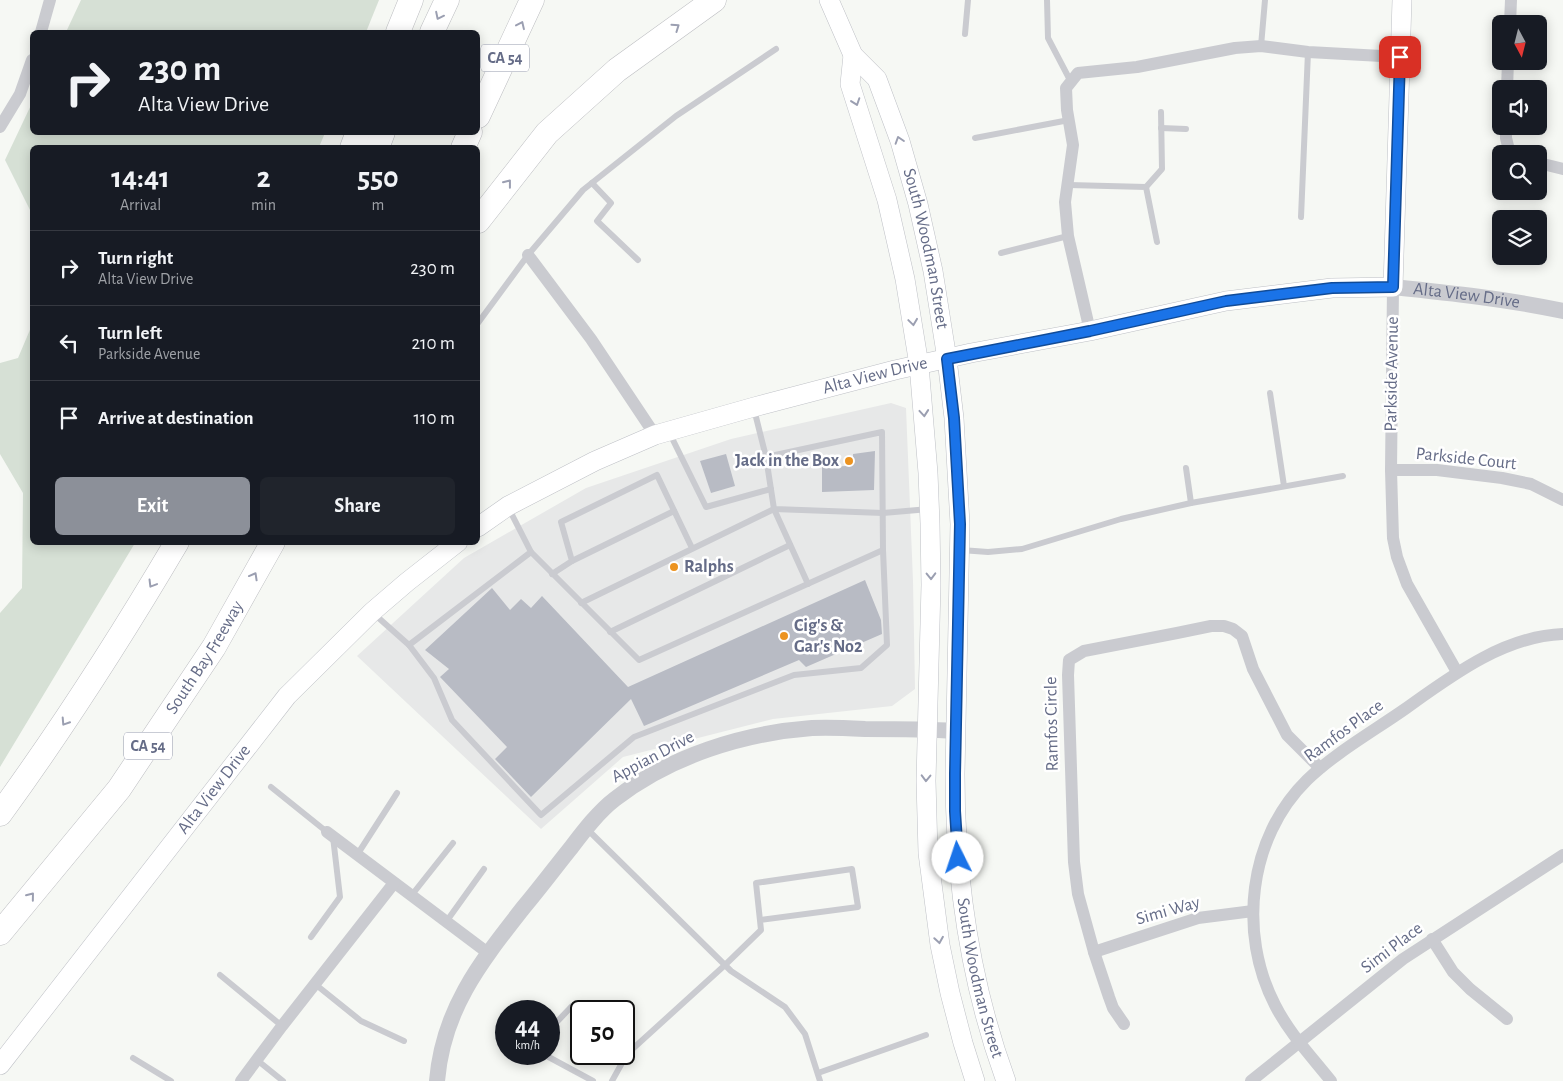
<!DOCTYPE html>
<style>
body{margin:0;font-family:"Alegreya Sans",sans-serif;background:#20242c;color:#f1f3f6;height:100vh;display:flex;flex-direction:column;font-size:19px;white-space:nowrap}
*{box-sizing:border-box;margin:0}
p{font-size:16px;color:#9ea1a6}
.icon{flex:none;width:28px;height:28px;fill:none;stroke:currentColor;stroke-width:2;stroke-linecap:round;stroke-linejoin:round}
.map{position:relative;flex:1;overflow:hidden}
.details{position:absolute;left:30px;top:145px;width:450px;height:400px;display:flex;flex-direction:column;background:#171b24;border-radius:8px;box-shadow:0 2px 12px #0003}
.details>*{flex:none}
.guide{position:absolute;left:30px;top:30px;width:450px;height:105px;border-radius:8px;box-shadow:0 2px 12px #0003;background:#171b24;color:#f1f3f6;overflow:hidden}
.needle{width:32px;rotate:173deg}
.tools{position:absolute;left:1492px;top:15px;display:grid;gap:10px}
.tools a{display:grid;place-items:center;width:55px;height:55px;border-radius:8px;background:#171b24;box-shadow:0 2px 12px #0003;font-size:25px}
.speed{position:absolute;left:495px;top:1000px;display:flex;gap:10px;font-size:25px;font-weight:700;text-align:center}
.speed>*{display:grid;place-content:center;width:65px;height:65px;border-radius:50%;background:#171b24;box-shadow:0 2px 12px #0003;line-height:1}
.speed small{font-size:12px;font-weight:400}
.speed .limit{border:2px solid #111;border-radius:8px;background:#fff;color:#111}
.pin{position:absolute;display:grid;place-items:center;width:42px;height:42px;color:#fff;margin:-21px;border-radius:10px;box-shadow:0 2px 8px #0006}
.me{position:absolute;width:55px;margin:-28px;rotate:356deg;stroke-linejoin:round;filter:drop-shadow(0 0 4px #0008)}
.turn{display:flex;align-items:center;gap:18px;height:105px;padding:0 25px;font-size:22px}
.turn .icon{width:65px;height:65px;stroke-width:2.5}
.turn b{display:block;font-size:35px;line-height:42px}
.eta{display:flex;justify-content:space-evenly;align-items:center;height:85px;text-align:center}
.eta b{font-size:30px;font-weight:700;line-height:35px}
.primary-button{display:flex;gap:10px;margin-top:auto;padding:10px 25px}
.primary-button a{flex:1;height:58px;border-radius:8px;background:#8c9099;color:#fff;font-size:20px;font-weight:700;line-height:58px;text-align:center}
.primary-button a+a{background:#20242c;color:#f1f3f6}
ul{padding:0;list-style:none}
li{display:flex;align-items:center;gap:15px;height:75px;padding:0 25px;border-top:1px solid #363941}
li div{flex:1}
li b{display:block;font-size:19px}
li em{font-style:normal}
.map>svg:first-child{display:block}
</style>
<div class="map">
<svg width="1563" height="1081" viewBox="0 0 1563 1081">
<rect width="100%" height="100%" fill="#f6f8f4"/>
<polygon fill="#e7e8e8" points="891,403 906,408 913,581 915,689 892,706 773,719 623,757 541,829 357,656 464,558 586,488 731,439"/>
<g fill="#d6e0d5">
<polygon points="81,0 379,0 366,32 66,32"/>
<polygon points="32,103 32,132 325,133 319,147 32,148 32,214 5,160"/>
<polygon points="32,325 32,542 135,543 0,767 0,613 22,588 23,493 0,454 0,363 18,358"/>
</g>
<g fill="#b8bbc4">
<polygon points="875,451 874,490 822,492 822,467 847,466 847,462 853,462 853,454"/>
<polygon points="726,454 735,486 711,493 700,461"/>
<polygon points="865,580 881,620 882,634 806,667 799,660 644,726 631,699 531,797 495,759 507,747 440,677 449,669 425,650 492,588 510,610 521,599 531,608 542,596 628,687"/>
</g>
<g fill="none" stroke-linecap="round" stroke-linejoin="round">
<defs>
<g id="secondary">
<path id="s2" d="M829 0 853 55 877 79 900 141 918 204 933 271 947 359 954 418 960 524 955 774C955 878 970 983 1006 1081"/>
<polyline points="853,55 850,84 887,200 905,279 919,365 928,473 930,523 931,585 926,781 928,853 940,945 950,993 963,1043 975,1081"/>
<path id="s3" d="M478 527 508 506 595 461 655 435 754 407 895 370 971 353 1090 331 1226 301 1332 288 1393 287 1402 0"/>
<path id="s4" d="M0 1065 287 696 372 612 407 582 458 542"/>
</g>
<g id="motorway">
<polyline points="398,32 411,0"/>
<polyline points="432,32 447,0"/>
<polyline points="478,116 532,0"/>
<polyline points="352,148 358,132"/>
<polyline points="377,148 383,132"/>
<polyline points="463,148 470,132"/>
<polyline points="478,221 547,133 617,70 714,0"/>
<path d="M0 814C64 726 121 637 177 542"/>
<path id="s5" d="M0 933 119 789 214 647 273 542"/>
</g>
</defs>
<use href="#secondary" stroke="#bec0c6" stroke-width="20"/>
<use href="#motorway" stroke="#bcbdc1" stroke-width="25"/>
<g stroke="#cacbd0" stroke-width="6">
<polyline points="1047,0 1048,38 1071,82"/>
<polyline points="965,34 968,0"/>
<polyline points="1261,46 1265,0"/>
<polyline points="1161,128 1186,129"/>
<polyline points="975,138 1069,120"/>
<polyline points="592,183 611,203 597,221 638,260"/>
<polyline points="1069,185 1146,187 1157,242"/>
<polyline points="1146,187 1162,169 1161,112"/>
<polyline points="1301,217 1308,52"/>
<polyline points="1001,253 1068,236"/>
<polyline points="478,323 528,255 583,190 676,116 776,49"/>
<polyline points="1270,393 1284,486"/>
<polyline points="669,432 706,507 771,489"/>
<polyline points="766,457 774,509 883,513 929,509"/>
<polyline points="1186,468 1191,503"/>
<polyline points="961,550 988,552 1022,549 1121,519 1191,503 1343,476"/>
<polyline points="531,552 639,660 883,550 882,432 766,457 754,409"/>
<polyline points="572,561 674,511"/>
<polyline points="552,574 572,561 561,522 657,475 692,548"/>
<polyline points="581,603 774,509 808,584"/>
<polyline points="373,613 409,645 531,552 508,507"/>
<polyline points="610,632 790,545"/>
<polyline points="409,645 434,678 452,720 541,815 634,737 794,675 861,668 887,645 883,550"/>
<polyline points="271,787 327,832"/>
<polyline points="587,829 731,971 785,1007 805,1034 820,1081"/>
<polyline points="357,855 397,793"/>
<polyline points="411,896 453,843"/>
<polyline points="446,922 484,869"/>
<polyline points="311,937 340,897 333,837"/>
<polyline points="220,975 282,1026"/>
<polyline points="315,984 361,1021 404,1041"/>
<polyline points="549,1036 553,1026 572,1006 581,1013"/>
<polyline points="543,1054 593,1081"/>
<polyline points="133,1058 171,1081"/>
<polyline points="257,1060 283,1081"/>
<polyline points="818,1073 926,1035"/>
<polyline points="612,1081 627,1054 725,965 761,930 756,883 852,869 858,907 760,920"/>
</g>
<g stroke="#cacbd0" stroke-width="12">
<polyline points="1510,24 1511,0"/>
<polyline points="41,32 50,0"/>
<polyline points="1507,89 1508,61"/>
<polyline points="1506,126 1506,138 1509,150 1514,154"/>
<polyline points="0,127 20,94 32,60"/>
<polyline points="1539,163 1563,169"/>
<polyline points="528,255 591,339 655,435"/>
<polyline points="1393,287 1391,470 1393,538 1397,557 1407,584 1457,672"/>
<polyline points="1090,331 1068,236 1065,202 1073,145 1067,110 1066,88 1078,73 1137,67 1235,48 1261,46 1308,52 1400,57"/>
<polyline points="1391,470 1437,470 1502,478 1531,484 1563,500"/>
<polyline points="327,832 488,953"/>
<polyline points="1432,939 1453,972 1470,989 1507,1019"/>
<polyline points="1094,952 1198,918 1253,911"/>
<polyline points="1124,1024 1113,1008 1109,997 1094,952 1078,894 1074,862 1068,675 1069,660 1084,651 1177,633 1211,626 1224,626 1233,629 1242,636 1253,669 1287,735 1320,768"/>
<polyline points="241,1081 282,1026 394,883"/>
<polyline points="1251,1081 1403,959 1563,855"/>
<path d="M1331 1081C1312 1057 1289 1033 1275 1005 1238 934 1248 838 1307 780 1335 753 1372 732 1405 709 1451 676 1504 636 1563 634"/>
</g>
<g stroke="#cacbd0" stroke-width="16">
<path id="s1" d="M1393 287C1450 293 1507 299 1563 311"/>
<path d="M437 1081C443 1009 480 963 523 908 539 889 554 869 570 849 583 832 598 812 615 799 670 756 744 733 812 728 829 727 847 728 865 729 895 729 925 729 955 731"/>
</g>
<use href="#secondary" stroke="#fff" stroke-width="19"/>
<use href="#motorway" stroke="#fff" stroke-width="24"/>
</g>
<defs><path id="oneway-chevron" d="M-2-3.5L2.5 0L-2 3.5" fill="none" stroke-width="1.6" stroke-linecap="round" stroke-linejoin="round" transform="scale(1.25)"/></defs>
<g stroke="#9b9fb1">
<use href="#oneway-chevron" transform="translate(439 16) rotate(116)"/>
<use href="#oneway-chevron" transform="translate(521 25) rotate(-65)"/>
<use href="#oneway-chevron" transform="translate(676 27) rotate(-35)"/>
<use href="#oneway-chevron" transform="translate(856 102) rotate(71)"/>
<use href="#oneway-chevron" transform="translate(899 140) rotate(-108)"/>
<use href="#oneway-chevron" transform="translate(508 183) rotate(-52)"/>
<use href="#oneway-chevron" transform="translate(913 322) rotate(82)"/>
<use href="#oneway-chevron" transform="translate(924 413) rotate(85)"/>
<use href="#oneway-chevron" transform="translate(254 576) rotate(-61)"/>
<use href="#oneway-chevron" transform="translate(931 576) rotate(89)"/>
<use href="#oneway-chevron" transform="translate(152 584) rotate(121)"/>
<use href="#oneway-chevron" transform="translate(65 722) rotate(123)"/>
<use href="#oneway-chevron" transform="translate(926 778) rotate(91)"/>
<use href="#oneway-chevron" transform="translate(31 896) rotate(-51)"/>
<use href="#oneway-chevron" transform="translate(939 940) rotate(81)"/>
</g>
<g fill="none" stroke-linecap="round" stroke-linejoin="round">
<defs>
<polyline id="route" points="958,858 955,811 955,774 960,524 954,418 947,359 1090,331 1226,301 1332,288 1393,287 1400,57"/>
</defs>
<use href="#route" stroke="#114b97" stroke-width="12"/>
<use href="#route" stroke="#1a73e8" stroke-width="9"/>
</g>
<g fill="#ec9320" stroke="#fff" stroke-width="2">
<circle cx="849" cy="461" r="5"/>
<circle cx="674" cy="567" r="5"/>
<circle cx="784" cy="636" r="5"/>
</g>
<g text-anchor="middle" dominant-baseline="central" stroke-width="5" stroke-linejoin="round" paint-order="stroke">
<g fill="#fff" stroke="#9398ab" stroke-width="1">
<rect x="481" y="44.5" width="48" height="27" rx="4"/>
<rect x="124" y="732.5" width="48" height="27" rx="4"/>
</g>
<g font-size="16" font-weight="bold" fill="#656c87">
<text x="505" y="58">CA 54</text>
<text x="148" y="746">CA 54</text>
</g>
<g font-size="18" fill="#656c87" stroke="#fff">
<text stroke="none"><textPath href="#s2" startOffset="271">South Woodman Street</textPath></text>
<text stroke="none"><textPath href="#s1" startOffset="74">Alta View Drive</textPath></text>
<text transform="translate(1392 374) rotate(-89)">Parkside Avenue</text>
<text stroke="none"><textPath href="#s3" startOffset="428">Alta View Drive</textPath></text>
<text transform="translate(1466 459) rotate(6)">Parkside Court</text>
<text stroke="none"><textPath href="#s5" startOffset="344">South Bay Freeway</textPath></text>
<text transform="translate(1052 724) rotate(-91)">Ramfos Circle</text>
<text transform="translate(1344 731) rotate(-36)">Ramfos Place</text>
<text transform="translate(653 757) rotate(-28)">Appian Drive</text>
<text stroke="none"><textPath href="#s4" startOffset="349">Alta View Drive</textPath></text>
<text transform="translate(1168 911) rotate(-16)">Simi Way</text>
<text transform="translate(1392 948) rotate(-37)">Simi Place</text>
<text stroke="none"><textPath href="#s2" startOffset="1005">South Woodman Street</textPath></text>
</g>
<g font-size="18" font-weight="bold" fill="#656c87" stroke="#fff" text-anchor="start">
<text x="839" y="461" text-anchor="end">Jack in the Box</text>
<text x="684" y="567">Ralphs</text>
<text x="794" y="626">Cig's &amp;<tspan x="794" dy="21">Gar's No2</tspan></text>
</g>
</g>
</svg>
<div class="tools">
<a><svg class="needle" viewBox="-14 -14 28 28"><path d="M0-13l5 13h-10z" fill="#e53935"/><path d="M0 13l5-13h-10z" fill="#9ea1a6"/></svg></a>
<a><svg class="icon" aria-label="sound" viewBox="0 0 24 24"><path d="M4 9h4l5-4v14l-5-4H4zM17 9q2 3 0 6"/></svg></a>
<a><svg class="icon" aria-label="search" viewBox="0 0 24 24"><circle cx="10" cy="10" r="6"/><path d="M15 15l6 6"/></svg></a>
<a><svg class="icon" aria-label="layers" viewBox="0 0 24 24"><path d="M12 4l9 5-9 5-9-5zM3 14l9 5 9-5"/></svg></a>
</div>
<div class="speed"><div>44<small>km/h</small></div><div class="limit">50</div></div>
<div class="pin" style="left:1400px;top:57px;background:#d93025"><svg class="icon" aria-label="arrive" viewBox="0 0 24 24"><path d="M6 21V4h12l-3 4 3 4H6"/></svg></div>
<svg class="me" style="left:958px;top:858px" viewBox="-20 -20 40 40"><circle r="19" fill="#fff"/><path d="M0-13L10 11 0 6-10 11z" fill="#1a73e8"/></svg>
<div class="guide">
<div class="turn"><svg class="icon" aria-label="right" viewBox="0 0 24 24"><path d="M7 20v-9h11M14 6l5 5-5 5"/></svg><div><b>230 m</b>Alta View Drive</div></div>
</div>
<section class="details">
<div class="eta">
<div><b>14:41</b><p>Arrival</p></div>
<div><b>2</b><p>min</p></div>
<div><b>550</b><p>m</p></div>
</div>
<ul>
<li><svg class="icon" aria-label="right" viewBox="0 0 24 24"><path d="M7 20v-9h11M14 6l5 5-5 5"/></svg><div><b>Turn right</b><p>Alta View Drive</p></div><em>230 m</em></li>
<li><svg class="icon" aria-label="left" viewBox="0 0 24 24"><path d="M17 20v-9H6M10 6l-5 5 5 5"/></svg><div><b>Turn left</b><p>Parkside Avenue</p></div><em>210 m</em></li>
<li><svg class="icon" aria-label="arrive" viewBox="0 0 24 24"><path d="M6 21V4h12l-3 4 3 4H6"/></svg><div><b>Arrive at destination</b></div><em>110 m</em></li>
</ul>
<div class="primary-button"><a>Exit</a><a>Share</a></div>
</section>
</div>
